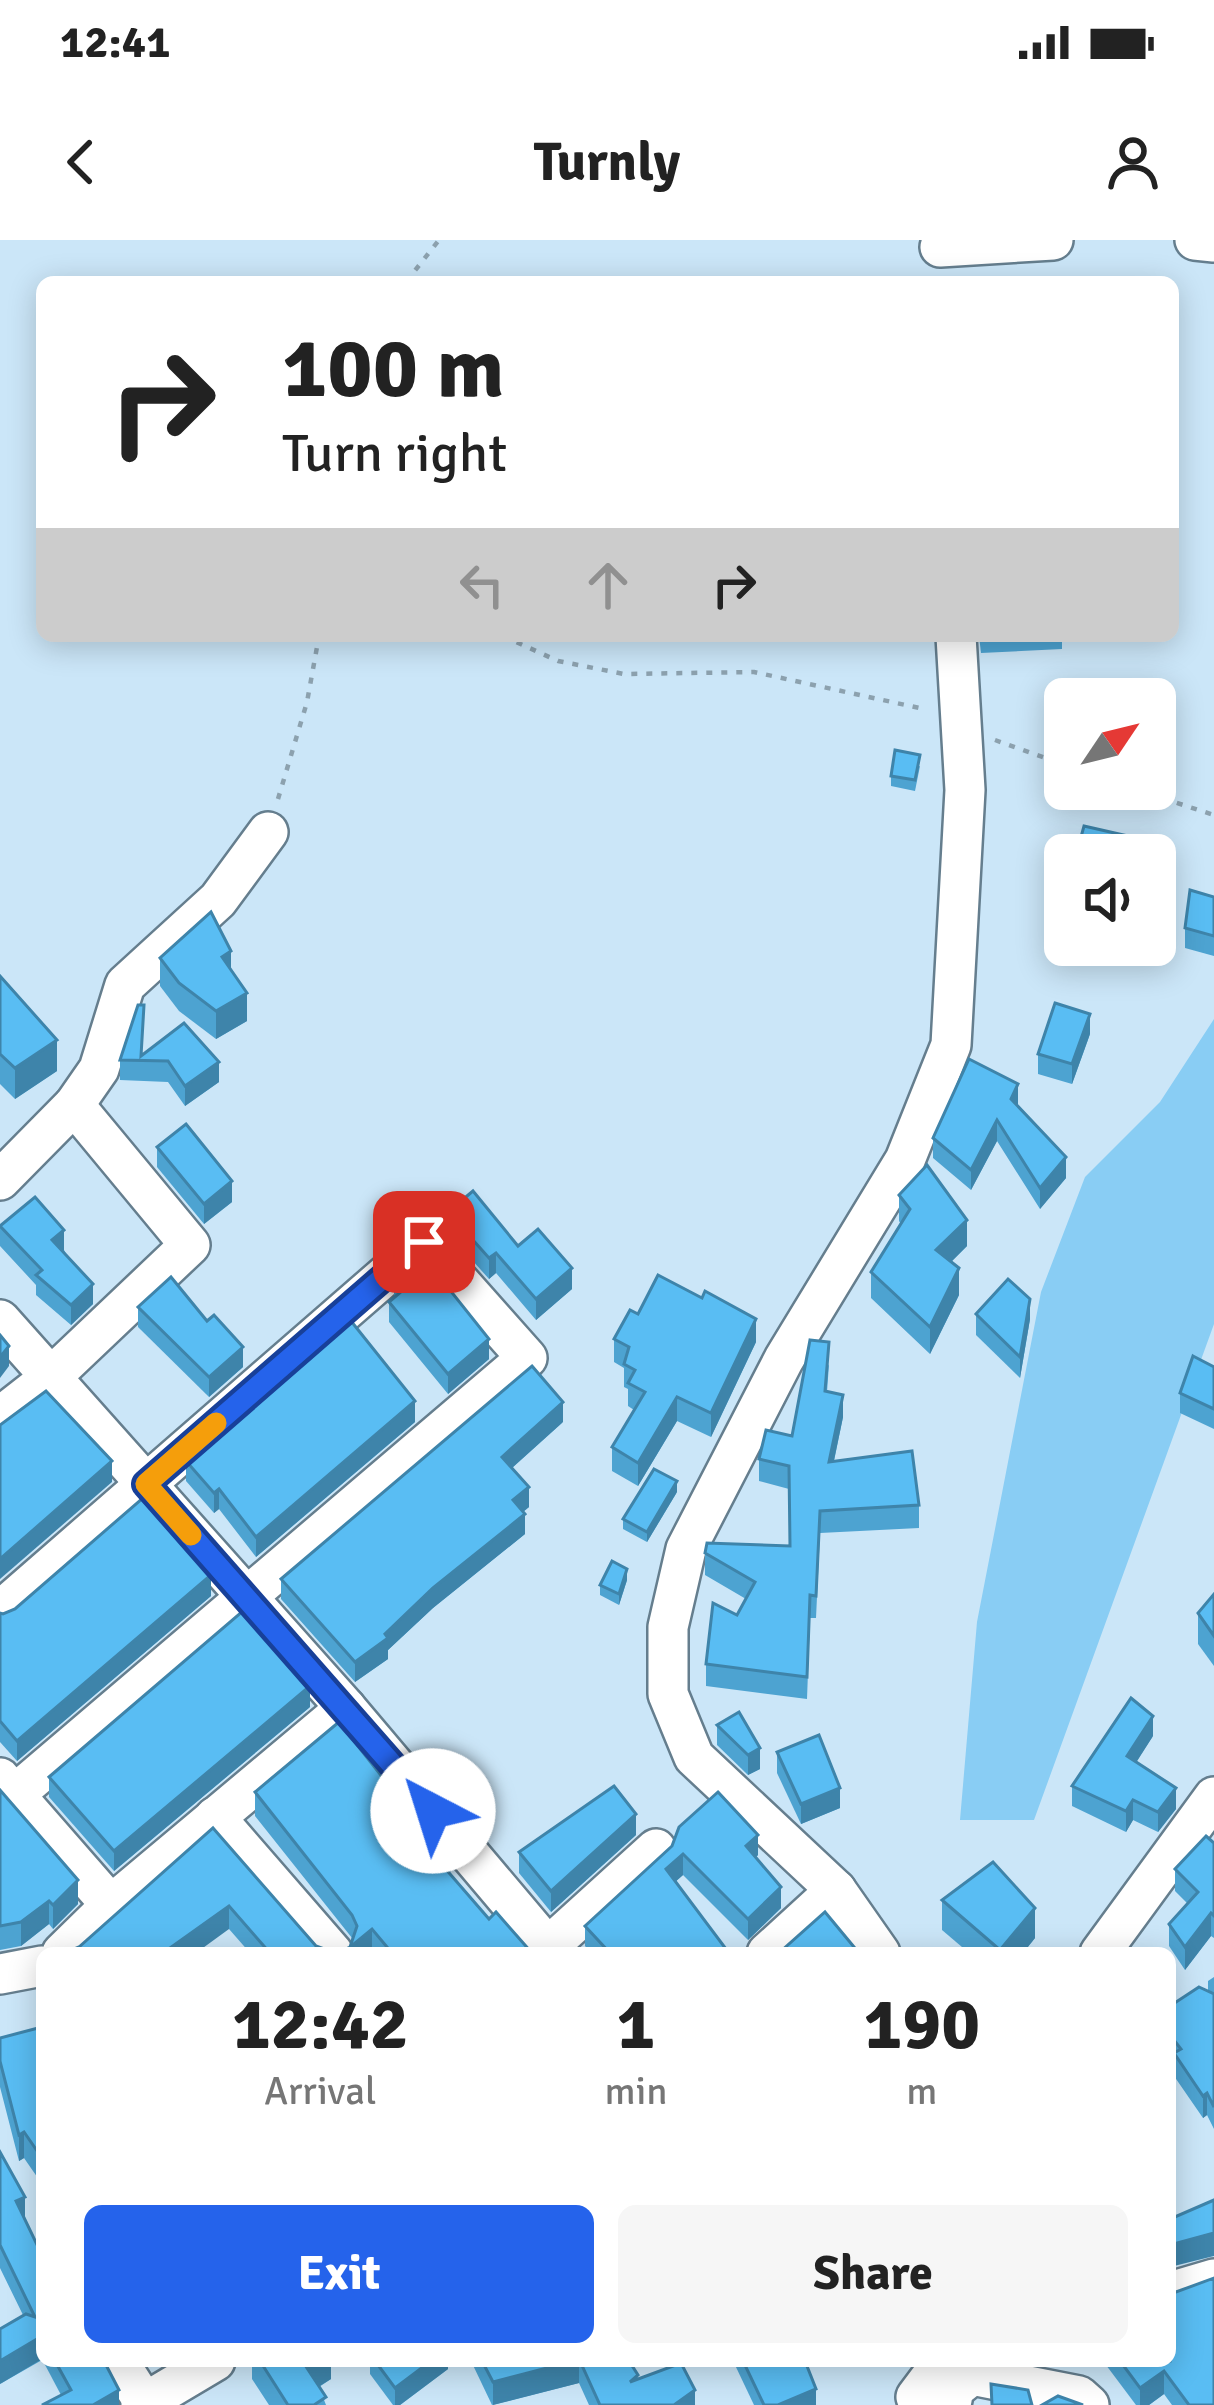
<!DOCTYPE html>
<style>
body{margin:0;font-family:Signika,sans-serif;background:#f6f6f6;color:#222;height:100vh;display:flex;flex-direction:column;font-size:45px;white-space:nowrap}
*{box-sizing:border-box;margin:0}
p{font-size:39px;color:#767676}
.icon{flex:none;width:66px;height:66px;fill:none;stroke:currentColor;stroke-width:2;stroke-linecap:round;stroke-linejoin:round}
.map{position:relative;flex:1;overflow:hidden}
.drawer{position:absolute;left:36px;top:1707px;width:1140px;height:420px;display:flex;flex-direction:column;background:#fff;border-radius:18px;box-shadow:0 6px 30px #0003}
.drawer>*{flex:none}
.top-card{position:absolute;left:36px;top:36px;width:1143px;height:366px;border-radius:18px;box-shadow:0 6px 30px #0003;background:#fff;color:#222;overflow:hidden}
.needle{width:78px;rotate:55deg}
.fabs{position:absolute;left:1044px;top:438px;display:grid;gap:24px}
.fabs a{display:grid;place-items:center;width:132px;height:132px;border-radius:18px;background:#fff;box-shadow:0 6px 30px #0003;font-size:60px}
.pin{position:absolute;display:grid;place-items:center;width:102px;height:102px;color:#fff;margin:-51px;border-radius:24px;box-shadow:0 6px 18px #0006}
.me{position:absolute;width:132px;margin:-66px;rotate:320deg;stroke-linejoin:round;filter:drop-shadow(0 0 9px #0008)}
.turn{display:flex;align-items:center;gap:42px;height:252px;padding:0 48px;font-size:54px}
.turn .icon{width:156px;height:156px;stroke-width:2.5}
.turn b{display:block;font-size:84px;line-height:102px}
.lanes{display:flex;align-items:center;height:114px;padding:0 48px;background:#0003;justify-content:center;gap:60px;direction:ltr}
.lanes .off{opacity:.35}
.eta{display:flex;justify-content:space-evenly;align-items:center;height:204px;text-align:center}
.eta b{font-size:72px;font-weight:700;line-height:84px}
.button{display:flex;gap:24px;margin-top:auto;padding:24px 48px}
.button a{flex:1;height:138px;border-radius:18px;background:#2563eb;color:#fff;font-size:48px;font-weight:700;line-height:138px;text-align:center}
.button a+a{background:#f6f6f6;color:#222}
.status{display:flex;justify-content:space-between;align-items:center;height:84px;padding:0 60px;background:#fff;direction:ltr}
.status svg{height:33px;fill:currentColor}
header{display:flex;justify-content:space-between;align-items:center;height:156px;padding:0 48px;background:#fff;font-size:54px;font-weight:700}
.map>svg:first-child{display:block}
</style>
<div class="status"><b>12:41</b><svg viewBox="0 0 49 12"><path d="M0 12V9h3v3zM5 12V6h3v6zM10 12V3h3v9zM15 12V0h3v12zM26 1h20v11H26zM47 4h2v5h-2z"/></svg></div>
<header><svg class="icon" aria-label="back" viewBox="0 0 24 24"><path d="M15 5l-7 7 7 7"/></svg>Turnly<svg class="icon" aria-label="person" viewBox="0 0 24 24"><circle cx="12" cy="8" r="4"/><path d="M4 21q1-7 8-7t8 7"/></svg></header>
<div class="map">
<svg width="1214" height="2165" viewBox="0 0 1214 2165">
<rect width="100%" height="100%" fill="#cbe6f8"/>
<polygon fill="#89cdf4" points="1214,779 1214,1084 1034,1580 960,1580 977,1382 1041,1052 1085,937 1160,862"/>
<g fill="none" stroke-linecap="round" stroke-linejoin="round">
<defs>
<g id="minor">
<polyline points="1195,0 1214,2"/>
<polyline points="940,7 1053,0"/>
<polyline points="0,940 74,865 99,829 125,745 218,660 268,592"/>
<polyline points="0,1080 346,1468 553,1713"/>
<polyline points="0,1177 51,1137 190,1005 74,865"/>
<polyline points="0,1371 424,1002 527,1118 14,1555"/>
<polyline points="0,1538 111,1665"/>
<polyline points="215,1577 333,1713"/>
<polyline points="548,1707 656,1609"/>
<polyline points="62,1713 111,1665 346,1468"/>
<polyline points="767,1713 836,1650"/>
<polyline points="880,1713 836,1650 694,1517 668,1454 668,1387 686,1309 784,1119 905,920 951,805 965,550 956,396"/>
<polyline points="1100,1713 1214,1557"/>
<polyline points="0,1734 42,1726"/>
<polyline points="1170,2052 1214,2039"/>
<polyline points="118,2121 144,2162"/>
<polyline points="916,2157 943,2121"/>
<polyline points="141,2165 215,2121"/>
<polyline points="951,2165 954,2149 972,2135 1079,2156 1089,2165"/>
</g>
</defs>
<use href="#minor" stroke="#657e8e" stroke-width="44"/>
<g stroke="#8ca1ae" stroke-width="4.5" stroke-dasharray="6 9" stroke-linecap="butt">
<polyline points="406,42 439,0"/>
<polyline points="503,396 558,421 624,434 754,432 924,469"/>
<polyline points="995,500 1065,525"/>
<polyline points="1134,549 1214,575"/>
<polyline points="278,559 307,462 319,396"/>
</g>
<use href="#minor" stroke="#fff" stroke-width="39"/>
</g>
<g fill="#4da3d1">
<polygon points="979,396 1062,396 1062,409 981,413"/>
<polygon points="920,526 915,551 891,546 891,536"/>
<polygon points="1214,657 1214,716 1185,708 1185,688"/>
<polygon points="160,718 231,731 247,781 216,799 179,771 160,746"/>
<polygon points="0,736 57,831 15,859 0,844"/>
<polygon points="184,783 219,842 185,866 168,842 120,840 120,820 142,815"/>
<polygon points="1090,794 1072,844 1038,834 1038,814"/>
<polygon points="1017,866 1066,938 1040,969 997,901 971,950 933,918 933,898"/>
<polygon points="157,907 232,962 204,984 157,927"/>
<polygon points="899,955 967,1006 951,1022 959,1055 930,1114 871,1058 871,1032 901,984 899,981"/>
<polygon points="448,972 518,1006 572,1049 536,1080 496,1033 489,1039 448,993"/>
<polygon points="0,985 64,1010 93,1064 71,1085 36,1055 36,1045 0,1006"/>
<polygon points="394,1040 489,1119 448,1154 389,1082 389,1062 394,1058"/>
<polygon points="138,1067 243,1127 209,1157 138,1087"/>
<polygon points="638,1074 756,1102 711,1197 677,1181 638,1246 612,1231 612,1207 634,1170 628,1166 628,1149 624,1147 624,1128 614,1122 614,1099"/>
<polygon points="976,1074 1030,1079 1020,1138 976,1095"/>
<polygon points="829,1124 827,1152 843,1177 834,1221 919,1265 919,1288 820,1293 816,1378 810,1378 807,1459 706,1446 706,1424 746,1359 705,1335 705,1313 790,1306 789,1249 759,1241 759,1219 792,1196"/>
<polygon points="1214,1127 1214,1189 1180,1173 1180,1153"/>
<polygon points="415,1182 256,1317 219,1269 214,1273 186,1241 186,1221"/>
<polygon points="563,1182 512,1228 529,1267 523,1272 525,1294 433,1368 388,1410 388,1419 355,1442 281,1359 281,1339"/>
<polygon points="677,1252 647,1302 623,1289 623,1279"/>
<polygon points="627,1340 619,1365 600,1355 600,1345"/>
<polygon points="1214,1354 1214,1426 1198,1404 1198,1373"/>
<polygon points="211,1356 17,1521 0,1502 0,1373"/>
<polygon points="310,1467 114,1631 49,1557 49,1537"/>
<polygon points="739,1472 760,1529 748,1535 717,1505 717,1485"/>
<polygon points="1153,1496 1136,1522 1176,1569 1158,1592 1133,1580 1126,1592 1072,1566 1072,1546"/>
<polygon points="777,1512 840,1568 801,1584 777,1533"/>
<polygon points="0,1550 78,1664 53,1689 49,1684 21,1706 0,1710"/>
<polygon points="255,1552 452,1630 449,1632 489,1679 532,1713 372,1713 350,1707 352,1698 255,1576"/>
<polygon points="213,1588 316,1706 335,1713 250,1713 229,1689 79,1707"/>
<polygon points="636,1595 551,1672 519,1633 519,1612"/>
<polygon points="1214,1603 1214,1698 1211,1696 1185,1730 1169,1706 1169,1684 1188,1664 1175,1651 1175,1629"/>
<polygon points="672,1606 758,1615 756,1617 781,1668 748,1700 683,1635 675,1642 729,1713 591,1713 585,1706 585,1686"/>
<polygon points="942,1660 1035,1698 1023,1713 969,1713 942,1690"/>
<polygon points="1214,1737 1214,1889 1207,1875 1203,1878 1174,1836 1174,1823 1170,1817 1170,1766 1208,1751 1208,1741"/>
<polygon points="42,1787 42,1944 24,1918 19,1921 0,1847 0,1798"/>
<polygon points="0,1912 25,1980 42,2015 42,2120 0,2144 23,2075 0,2028"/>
<polygon points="43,2121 104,2121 119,2165 61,2155"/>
<polygon points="252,2121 331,2121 331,2139 319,2147 326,2165 269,2165 252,2139"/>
<polygon points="370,2121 448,2121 448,2129 400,2165 393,2165 370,2134"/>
<polygon points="471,2121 629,2121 638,2139 695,2165 589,2165 579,2143 492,2165"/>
<polygon points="735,2121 805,2121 816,2165 754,2165 735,2125"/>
<polygon points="1103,2121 1170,2121 1214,2165 1172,2165 1164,2154 1149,2165 1136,2165"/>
</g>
<g fill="#3e84aa">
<polygon points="231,711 231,738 222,717"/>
<polygon points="247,753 247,781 216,799 216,771"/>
<polygon points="1090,774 1090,794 1072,844 1072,824"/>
<polygon points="57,800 57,831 15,859 15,828"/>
<polygon points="219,822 219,842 185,866 185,846"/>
<polygon points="1018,844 1018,865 1011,879 1011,859"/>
<polygon points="997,880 997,901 971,950 971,930"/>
<polygon points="1066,917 1066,938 1040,969 1040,948"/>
<polygon points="232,941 232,962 204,984 204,964"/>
<polygon points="967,980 967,1006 936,1037 936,1010"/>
<polygon points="64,990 64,1010 52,1020 52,1000"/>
<polygon points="496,1013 496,1033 489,1039 489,1018"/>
<polygon points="572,1028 572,1049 536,1080 536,1059"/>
<polygon points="959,1028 959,1055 930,1114 930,1087"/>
<polygon points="93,1044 93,1064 71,1085 71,1065"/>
<polygon points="1030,1059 1030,1079 1020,1138 1020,1117"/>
<polygon points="756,1079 756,1102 711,1197 711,1173"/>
<polygon points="489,1099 489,1119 448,1154 448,1134"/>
<polygon points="9,1106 9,1126 0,1138 0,1117"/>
<polygon points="243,1107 243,1127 209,1157 209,1137"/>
<polygon points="843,1155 843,1177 829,1244 829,1222"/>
<polygon points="677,1157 677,1181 638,1246 638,1223"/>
<polygon points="415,1161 415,1182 256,1317 256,1297"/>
<polygon points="563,1162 563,1182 502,1237 502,1217"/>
<polygon points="112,1221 112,1242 0,1339 0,1319"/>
<polygon points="677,1241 677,1252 647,1302 647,1292"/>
<polygon points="529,1247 529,1267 513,1280 513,1260"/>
<polygon points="219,1249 219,1269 214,1273 214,1253"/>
<polygon points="525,1274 525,1294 433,1368 388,1410 388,1419 355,1442 355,1422 433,1348"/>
<polygon points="627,1329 627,1340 619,1365 619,1354"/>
<polygon points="211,1335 211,1356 17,1521 17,1501"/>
<polygon points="310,1446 310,1467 114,1631 114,1611"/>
<polygon points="1153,1476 1153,1496 1127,1537 1127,1516"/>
<polygon points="760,1508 760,1529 748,1535 748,1515"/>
<polygon points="840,1548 840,1568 801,1584 801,1564"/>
<polygon points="1176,1548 1176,1569 1158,1592 1158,1572"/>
<polygon points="1133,1560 1133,1580 1126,1592 1126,1571"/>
<polygon points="636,1574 636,1595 551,1672 551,1651"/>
<polygon points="758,1595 758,1615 746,1626 746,1606"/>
<polygon points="452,1607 452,1630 437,1642 437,1619"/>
<polygon points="683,1614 683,1635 666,1650 666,1629"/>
<polygon points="78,1640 78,1664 53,1689 53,1665"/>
<polygon points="781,1647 781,1668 748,1700 748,1679"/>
<polygon points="49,1661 49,1684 21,1706 21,1682"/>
<polygon points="229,1666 229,1689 196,1713 163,1713"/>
<polygon points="1035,1668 1035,1698 1023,1713 1000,1713 1000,1710"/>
<polygon points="1211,1673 1211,1696 1185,1730 1185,1707"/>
<polygon points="372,1689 372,1712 343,1713"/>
<polygon points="1207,1853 1207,1875 1203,1878 1203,1856"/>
<polygon points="24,1892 24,1918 19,1921 19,1895"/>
<polygon points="25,1957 25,1980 16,1961"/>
<polygon points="1214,1993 1214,2016 1170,2027 1170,2005"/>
<polygon points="42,2096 42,2119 0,2144 0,2121"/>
<polygon points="312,2121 331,2121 331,2139 305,2155 305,2125"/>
<polygon points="431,2121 448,2121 448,2129 400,2165 395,2165 395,2148"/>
<polygon points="574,2121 579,2121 579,2143 493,2165 493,2142"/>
<polygon points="1164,2131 1164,2154 1149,2165 1140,2165 1140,2148"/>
<polygon points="816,2149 816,2165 778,2165"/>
<polygon points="119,2150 119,2165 93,2165"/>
<polygon points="695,2150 695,2165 674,2165"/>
</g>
<g fill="#59bdf3" stroke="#3e84aa" stroke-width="3">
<polygon points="895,510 920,515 915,540 891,536"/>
<polygon points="1084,586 1132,597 1128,615 1076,615"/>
<polygon points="1190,650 1214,657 1214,696 1185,688"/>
<polygon points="211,672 231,711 222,717 247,753 216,771 179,743 160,718"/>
<polygon points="0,736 57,800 15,828 0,814"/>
<polygon points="1055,763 1090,774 1072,824 1038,814"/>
<polygon points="138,765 144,765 141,816 184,783 219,822 185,846 168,821 120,820"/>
<polygon points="969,819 1018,844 1011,859 1066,917 1040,948 997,880 971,930 933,898"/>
<polygon points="186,884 232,941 204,964 157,907"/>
<polygon points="927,925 967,980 936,1010 959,1028 930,1087 871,1032 910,969 899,955"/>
<polygon points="473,951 518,1006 538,989 572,1028 536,1059 496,1013 489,1018 448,972"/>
<polygon points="35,957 64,990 52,1000 93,1044 71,1065 36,1035 42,1030 0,986"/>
<polygon points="422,1015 489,1099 448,1134 389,1062 403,1050 394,1040"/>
<polygon points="658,1035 702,1058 705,1051 756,1079 711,1173 677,1157 638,1223 612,1207 645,1152 628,1143 635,1130 624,1124 629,1107 614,1099 630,1070 638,1074"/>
<polygon points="171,1037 207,1081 214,1075 243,1107 209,1137 138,1067"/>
<polygon points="1008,1039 1030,1059 1020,1117 976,1074"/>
<polygon points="351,1081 415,1161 256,1297 219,1249 214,1253 186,1221"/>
<polygon points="0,1095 9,1106 0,1117"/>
<polygon points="810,1100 829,1102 825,1151 843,1155 829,1222 912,1211 919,1265 820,1271 816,1356 810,1355 807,1437 706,1424 713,1363 737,1375 755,1342 705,1313 707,1303 790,1306 789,1226 759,1219 766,1190 792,1196"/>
<polygon points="1193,1116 1214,1127 1214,1169 1180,1153"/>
<polygon points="532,1126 563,1162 502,1217 529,1247 513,1260 525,1274 433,1348 385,1394 388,1398 355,1422 281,1339"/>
<polygon points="46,1151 112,1221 0,1319 0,1185"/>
<polygon points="654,1229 677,1241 647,1292 623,1279"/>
<polygon points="144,1257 211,1335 17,1501 0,1481 0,1373 3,1374 15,1369"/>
<polygon points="612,1321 627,1329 619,1354 600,1345"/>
<polygon points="1214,1354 1214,1396 1198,1373"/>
<polygon points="244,1370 310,1446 114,1611 49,1537"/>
<polygon points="1131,1458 1153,1476 1127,1516 1176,1548 1158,1572 1133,1560 1126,1571 1072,1546"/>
<polygon points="739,1472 760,1508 748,1515 717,1485"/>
<polygon points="339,1482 417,1581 425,1575 452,1607 437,1619 489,1679 496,1672 532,1713 392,1713 372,1689 343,1713 337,1713 350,1707 357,1686 352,1675 255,1552"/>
<polygon points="819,1495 840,1548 801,1564 777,1512"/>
<polygon points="614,1546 636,1574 551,1651 519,1612"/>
<polygon points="0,1550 78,1640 53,1665 49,1661 21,1682 0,1686"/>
<polygon points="718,1552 758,1595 746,1606 781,1647 748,1679 683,1614 666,1629 729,1713 610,1713 585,1686 672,1606 679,1587"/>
<polygon points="213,1588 316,1706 335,1713 270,1713 229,1666 163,1713 65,1713 79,1707"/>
<polygon points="1206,1596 1214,1603 1214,1676 1211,1673 1185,1707 1169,1684 1198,1652 1175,1629"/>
<polygon points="993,1622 1035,1668 1000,1710 942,1660"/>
<polygon points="825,1672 859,1713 780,1712"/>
<polygon points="1199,1747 1214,1754 1214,1867 1207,1853 1203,1856 1174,1813 1181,1809 1170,1795 1170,1766"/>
<polygon points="42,1787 42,1918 24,1892 19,1895 0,1821 0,1798"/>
<polygon points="0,1912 25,1957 16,1961 42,2015 42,2096 0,2121 0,2089 26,2074 35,2077 0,2005"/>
<polygon points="1214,1960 1214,1993 1170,2005 1170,1979"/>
<polygon points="1214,2038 1214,2165 1189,2165 1164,2131 1140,2148 1120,2121 1170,2121 1170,2052 1176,2052"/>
<polygon points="55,2121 104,2121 119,2150 93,2165 42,2165 71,2150"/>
<polygon points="260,2121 312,2121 305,2125 326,2157 314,2165 288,2165"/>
<polygon points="375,2121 431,2121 395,2148"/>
<polygon points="482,2121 574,2121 493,2142"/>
<polygon points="580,2121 629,2121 638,2135 630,2142 681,2123 695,2150 674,2165 600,2165"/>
<polygon points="743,2121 805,2121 816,2149 778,2165 764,2165"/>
<polygon points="991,2144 1028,2150 1032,2165 992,2165"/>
<polygon points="1058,2156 1083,2165 1042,2165"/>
</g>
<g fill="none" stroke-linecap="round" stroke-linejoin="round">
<defs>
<polyline id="route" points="424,1002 146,1244 433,1571"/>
</defs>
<use href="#route" stroke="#184099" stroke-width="30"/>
<use href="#route" stroke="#2563eb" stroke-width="21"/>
<polyline stroke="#f59e0b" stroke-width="21" points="191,1295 146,1244 216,1183"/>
</g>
</svg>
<div class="fabs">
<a><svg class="needle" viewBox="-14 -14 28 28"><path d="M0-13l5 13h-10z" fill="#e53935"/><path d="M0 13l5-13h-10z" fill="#767676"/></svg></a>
<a><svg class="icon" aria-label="sound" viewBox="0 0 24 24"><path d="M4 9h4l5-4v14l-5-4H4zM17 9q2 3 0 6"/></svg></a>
</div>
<div class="pin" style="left:424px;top:1002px;background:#d93025"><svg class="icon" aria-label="arrive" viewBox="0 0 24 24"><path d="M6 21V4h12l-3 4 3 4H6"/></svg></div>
<svg class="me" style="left:433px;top:1571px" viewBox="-20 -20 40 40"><circle r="19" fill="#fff"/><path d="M0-13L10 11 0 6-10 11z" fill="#2563eb"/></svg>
<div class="top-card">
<div class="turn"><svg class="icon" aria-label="right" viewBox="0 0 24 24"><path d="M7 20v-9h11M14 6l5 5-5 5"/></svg><div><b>100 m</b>Turn right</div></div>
<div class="lanes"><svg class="icon off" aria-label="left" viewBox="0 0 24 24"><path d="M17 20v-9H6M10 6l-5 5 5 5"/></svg><svg class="icon off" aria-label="ahead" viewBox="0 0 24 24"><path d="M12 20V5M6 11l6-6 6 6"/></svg><svg class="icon" aria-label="right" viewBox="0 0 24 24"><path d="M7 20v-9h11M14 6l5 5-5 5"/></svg></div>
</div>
<section class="drawer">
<div class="eta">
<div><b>12:42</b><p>Arrival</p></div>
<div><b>1</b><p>min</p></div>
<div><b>190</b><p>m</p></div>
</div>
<div class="button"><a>Exit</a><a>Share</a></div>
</section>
</div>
